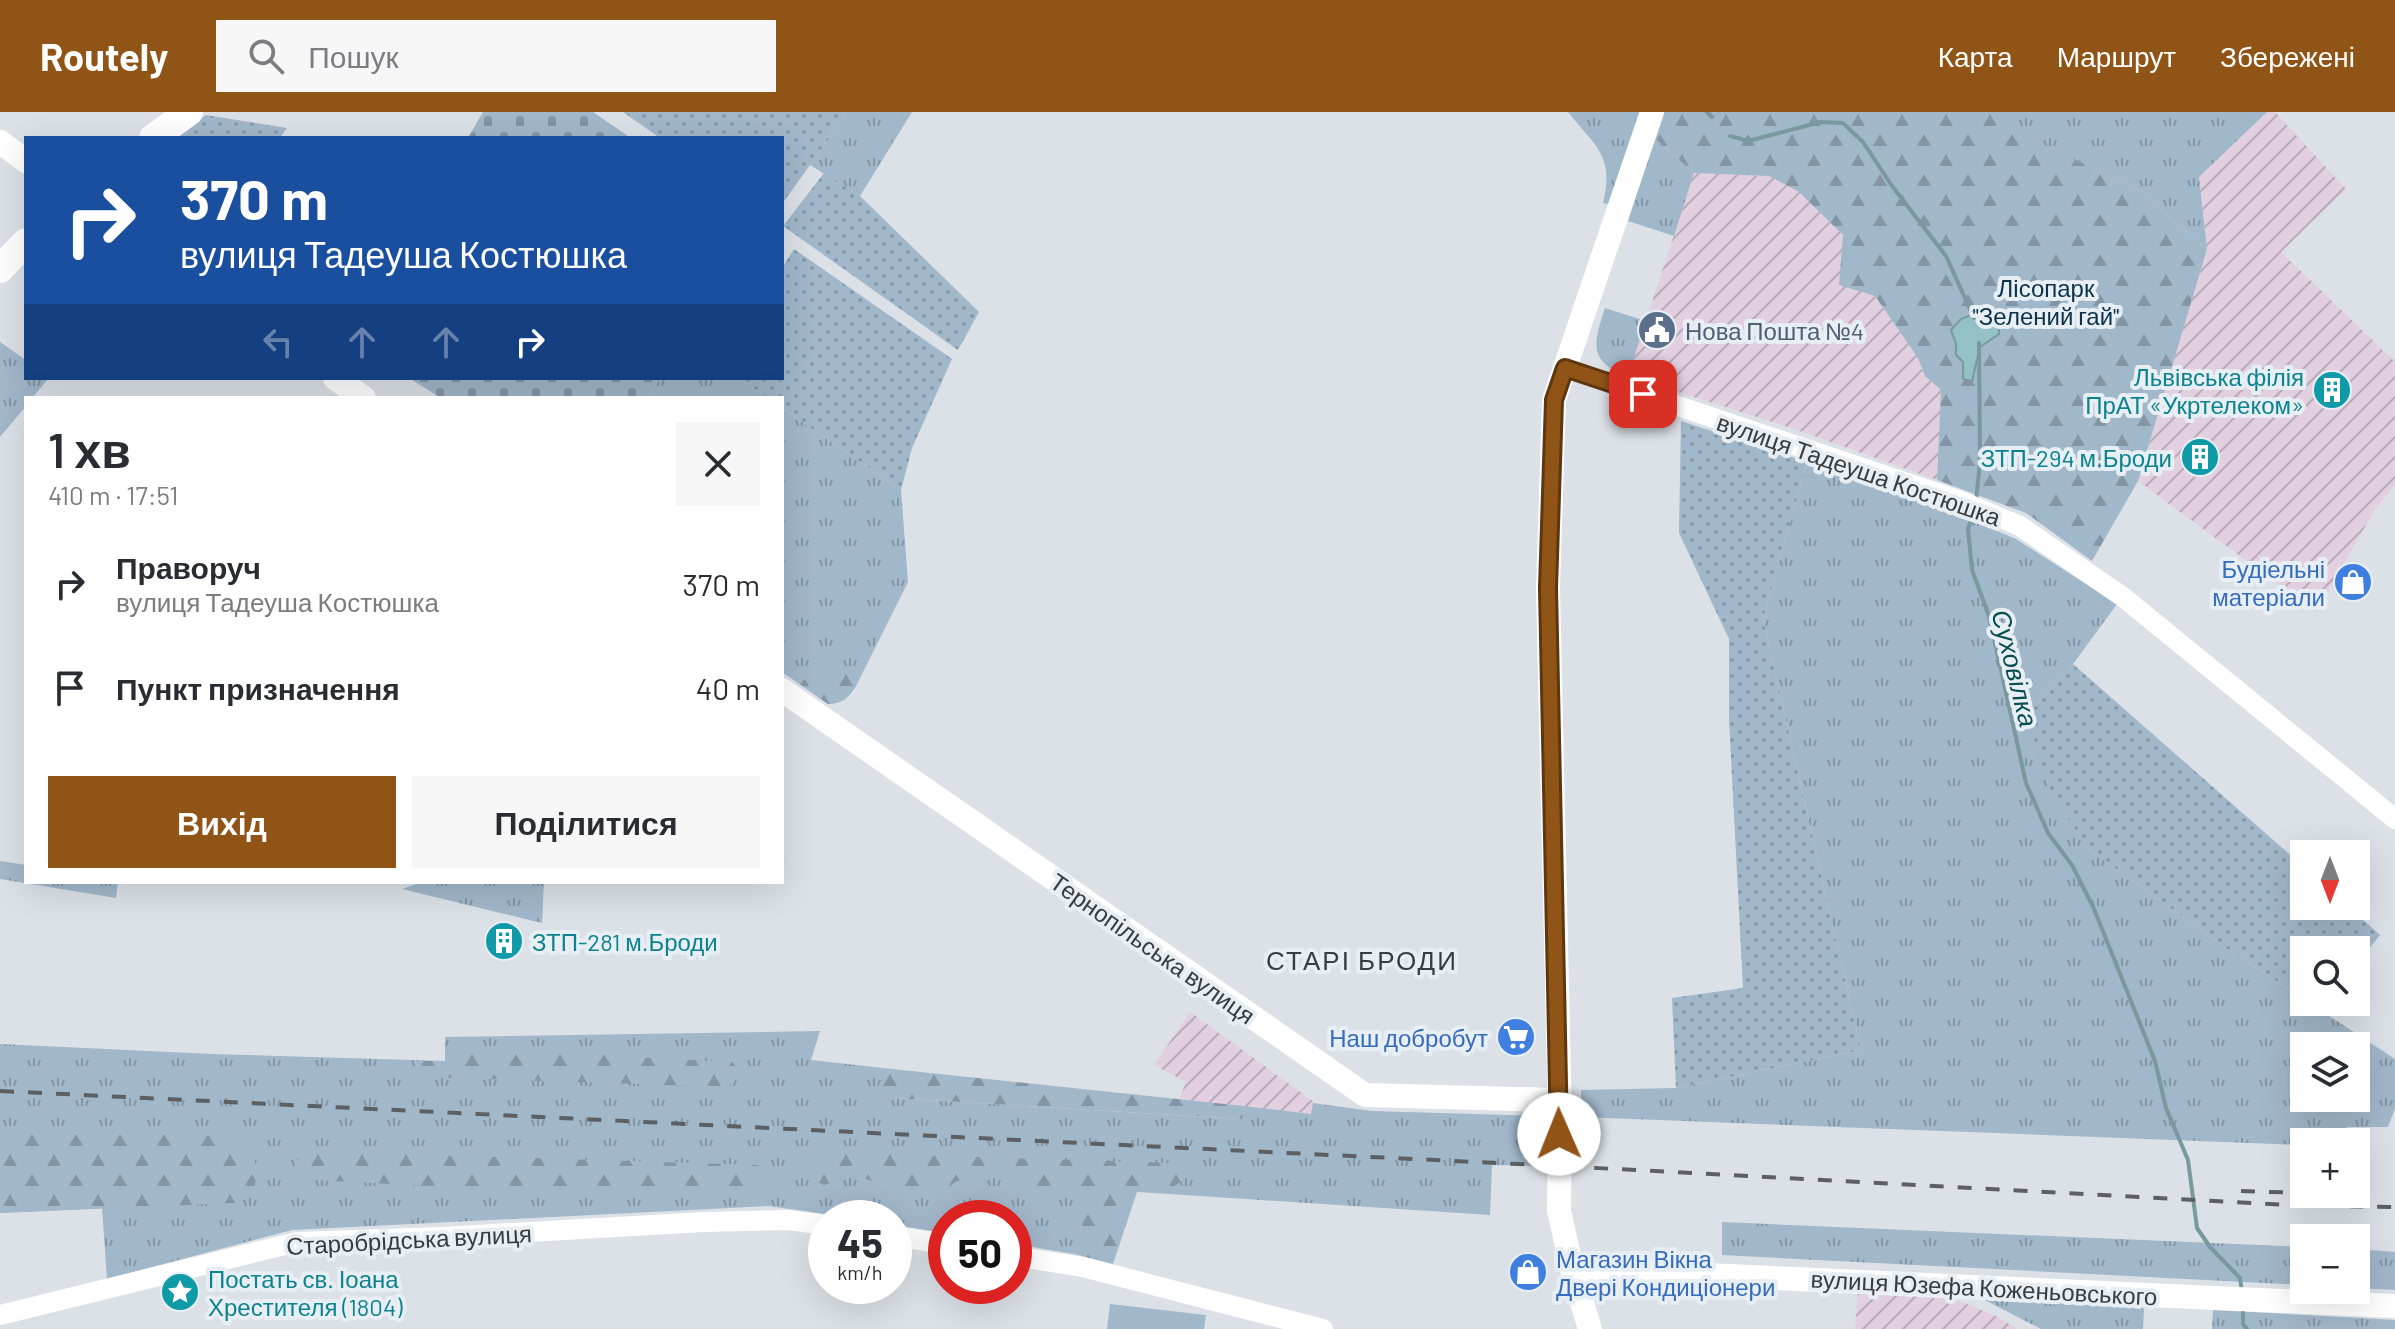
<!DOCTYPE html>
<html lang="uk">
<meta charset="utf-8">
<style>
body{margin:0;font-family:Barlow,sans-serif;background:#f7f7f7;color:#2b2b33;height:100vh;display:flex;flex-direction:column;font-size:30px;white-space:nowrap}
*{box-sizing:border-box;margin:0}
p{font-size:26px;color:#7c7c81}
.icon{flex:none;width:44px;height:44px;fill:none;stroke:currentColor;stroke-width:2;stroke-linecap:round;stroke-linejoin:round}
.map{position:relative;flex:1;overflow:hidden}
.panel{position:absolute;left:24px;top:284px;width:760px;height:488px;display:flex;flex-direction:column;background:#fff;border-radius:0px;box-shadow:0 8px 32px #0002}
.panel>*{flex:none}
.top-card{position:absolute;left:24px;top:24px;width:760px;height:244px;border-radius:0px;box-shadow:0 8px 32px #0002;background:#1a4fa0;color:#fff;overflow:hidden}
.needle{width:52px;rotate:180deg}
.tools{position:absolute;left:2290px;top:728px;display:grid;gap:16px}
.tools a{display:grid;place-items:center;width:80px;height:80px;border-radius:0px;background:#fff;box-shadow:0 8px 32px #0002;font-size:40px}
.speed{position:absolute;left:808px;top:1088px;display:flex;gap:16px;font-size:40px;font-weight:700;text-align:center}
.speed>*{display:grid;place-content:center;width:104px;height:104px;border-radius:50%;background:#fff;box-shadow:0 8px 32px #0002;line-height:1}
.speed small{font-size:20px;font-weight:400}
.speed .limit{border:12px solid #d22;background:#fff;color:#111}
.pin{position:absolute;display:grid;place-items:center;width:68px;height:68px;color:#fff;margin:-34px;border-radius:16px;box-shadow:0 4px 12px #0006}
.me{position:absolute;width:88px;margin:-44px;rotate:359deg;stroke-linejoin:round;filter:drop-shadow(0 0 6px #0008)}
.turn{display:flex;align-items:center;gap:28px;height:168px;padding:0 24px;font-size:36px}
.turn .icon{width:104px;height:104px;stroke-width:2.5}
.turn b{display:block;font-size:56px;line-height:68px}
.lanes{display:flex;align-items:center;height:76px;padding:0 24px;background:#0003;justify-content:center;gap:40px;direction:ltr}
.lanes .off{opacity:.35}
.round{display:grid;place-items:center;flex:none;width:84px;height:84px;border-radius:0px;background:#f7f7f7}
.summary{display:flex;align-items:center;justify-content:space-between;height:136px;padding:0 24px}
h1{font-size:48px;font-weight:600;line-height:60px}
.button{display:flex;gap:16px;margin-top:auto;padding:16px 24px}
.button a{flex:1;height:92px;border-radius:0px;background:#915417;color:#fff;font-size:32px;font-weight:600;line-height:92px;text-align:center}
.button a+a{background:#f7f7f7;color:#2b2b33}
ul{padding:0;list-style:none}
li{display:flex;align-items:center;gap:24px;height:104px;padding:0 24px}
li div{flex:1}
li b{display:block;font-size:30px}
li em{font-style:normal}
header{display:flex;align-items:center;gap:48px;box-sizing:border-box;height:112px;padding:0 40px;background:#915417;color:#fff}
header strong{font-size:38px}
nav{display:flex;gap:44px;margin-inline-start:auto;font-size:28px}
.search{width:560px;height:72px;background:#f7f7f7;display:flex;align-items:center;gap:20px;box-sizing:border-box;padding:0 28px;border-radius:0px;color:#7c7c81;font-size:30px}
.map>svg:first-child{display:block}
</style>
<header>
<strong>Routely</strong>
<div class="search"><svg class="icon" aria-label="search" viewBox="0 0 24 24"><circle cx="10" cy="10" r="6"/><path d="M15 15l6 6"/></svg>Пошук</div>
<nav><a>Карта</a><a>Маршрут</a><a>Збережені</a></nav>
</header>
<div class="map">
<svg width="2395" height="1217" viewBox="0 0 2395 1217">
<defs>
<pattern id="industrial-furrows" width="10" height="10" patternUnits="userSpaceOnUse" patternTransform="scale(2)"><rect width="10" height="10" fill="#e2d0e1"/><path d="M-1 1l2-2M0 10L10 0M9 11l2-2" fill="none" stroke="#b8aab8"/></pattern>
<pattern id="grass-tufts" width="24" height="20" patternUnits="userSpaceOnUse" patternTransform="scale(2)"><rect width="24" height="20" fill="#a1b7ca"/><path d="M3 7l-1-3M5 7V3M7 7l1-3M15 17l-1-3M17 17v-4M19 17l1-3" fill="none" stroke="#8496a5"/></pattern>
<pattern id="forest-firs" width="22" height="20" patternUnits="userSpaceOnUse" patternTransform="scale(2)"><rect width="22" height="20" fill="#a1b7ca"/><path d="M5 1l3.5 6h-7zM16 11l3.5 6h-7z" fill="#8496a5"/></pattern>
<pattern id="cemetery-stones" width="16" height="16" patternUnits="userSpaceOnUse" patternTransform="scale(2)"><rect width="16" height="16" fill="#a1b7ca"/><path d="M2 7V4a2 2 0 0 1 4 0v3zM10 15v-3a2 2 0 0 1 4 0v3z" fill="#8496a5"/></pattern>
<pattern id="garden-dots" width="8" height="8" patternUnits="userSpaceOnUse" patternTransform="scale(2)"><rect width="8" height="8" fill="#a1b7ca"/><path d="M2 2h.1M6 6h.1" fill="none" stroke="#8496a5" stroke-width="1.8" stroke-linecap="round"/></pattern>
</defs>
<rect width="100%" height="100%" fill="#dbe1e7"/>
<g fill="url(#industrial-furrows)">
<polygon points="2267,0 2275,0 2346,77 2281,140 2395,250 2395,373 2374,399 2316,500 2138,369 2207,137 2199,65"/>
<polygon points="1694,61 1769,64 1799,80 1843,123 1875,184 1918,246 1925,264 1941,278 1937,368 1797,318 1628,264"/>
<polygon points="1190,900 1313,989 1312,1002 1179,987 1186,970 1154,953"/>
<polygon points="1858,1175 1934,1179 1996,1204 2017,1217 1855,1217"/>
</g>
<g fill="url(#grass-tufts)" fill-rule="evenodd">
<polygon points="843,0 912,0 860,84 810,53 845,4"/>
<path d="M1568 0H1644L1613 93 1603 91C1615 44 1595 34 1568 0Z"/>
<polygon points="2010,0 2267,0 2199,65 2207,137 2137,77 2003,14"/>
<polygon points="1654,26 1694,61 1674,124 1628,109"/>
<path d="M1605 196 1646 209 1628 264C1587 250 1594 230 1605 196Z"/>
<polygon points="0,230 26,248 26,266 49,266 32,286 26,286 26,294 0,325"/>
<polygon points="660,266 739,266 768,286 647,286"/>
<path d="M782 296 901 378 908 470 856 574C848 586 843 591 828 592L782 560Z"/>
<path d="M1807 350 1957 402 2016 427 2117 492 2073 552 2029 601 2089 737 2223 834 2304 887V890H2308L2395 947V997L2388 1015H2347V1030H2304V1033L1581 1005V978L1676 976 1861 938 1763 507ZM2304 934H2356V986H2304Z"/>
<polygon points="0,749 26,753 26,770 118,770 116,786 0,767"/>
<polygon points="422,770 544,770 542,811 402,777"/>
<polygon points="820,919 811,948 892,957 883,965 893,986 1241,1007 1244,994 1311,1002 1313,991 1372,999 1545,1004 1544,1054 1492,1053 1490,1103 1093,1077 1074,1142 1014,1132 1014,1106 946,1106 946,1121 894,1113 894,1106 853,1106 769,1094 292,1118 107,1167 102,1096 0,1101 0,932 212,942 445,949 445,925"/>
<polygon points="1722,1110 2304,1135 2304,1173 1722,1143"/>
<polygon points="2356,1137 2395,1140 2395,1178 2356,1176"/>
<polygon points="1981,1186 2144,1196 2143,1217 2041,1217"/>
<polygon points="2213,1198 2395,1208 2395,1217 2212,1217"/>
</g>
<g fill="url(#forest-firs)">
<polygon points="1664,0 2010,0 2004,14 2137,77 2207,137 2138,369 2092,449 2026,401 1937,368 1941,278 1925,264 1918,246 1875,184 1839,173 1843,123 1799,80 1769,64 1694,61 1654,26"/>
<path d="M847 562 854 566 856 574C848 586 843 591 828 592L800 572 806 566H835Z"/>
<path d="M446 935 732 950 738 956C737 966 736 970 727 975L428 965 421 962 415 949H445Z"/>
<polygon points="892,957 1244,994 1242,1007 893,986 884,982 878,974 883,965"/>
<polygon points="0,1015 34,1023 194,1023 231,1025 250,1037 258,1058 254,1076 246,1086 235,1091 0,1101"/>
<polygon points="303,1039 757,1053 764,1056 769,1067 757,1075 741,1079 698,1081 527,1079 314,1068 298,1064 295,1052"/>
<path d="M812 1040 1173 1051 1185 1056 1186 1063C1171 1082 1159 1080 1137 1080L1113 1152 1074 1142 1092 1077 1021 1073 1017 1061 1004 1058 990 1066 957 1069 942 1079 896 1077 854 1063 824 1073 814 1068C809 1058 805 1051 812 1040Z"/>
</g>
<g fill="url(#cemetery-stones)">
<polygon points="483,0 593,0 631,26 468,26"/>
<polygon points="409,266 660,266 647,286 441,286"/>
</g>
<g fill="url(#garden-dots)">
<polygon points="623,0 843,0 845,4 782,92 782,26 660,26"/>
<polygon points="206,3 287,16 280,26 174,26"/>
<polygon points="824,61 860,84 979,200 958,238 783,114"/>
<polygon points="794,137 952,247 912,336 901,378 782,296 782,286 768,286 739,266 782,266 782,156"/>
<polygon points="1681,309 1807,350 1763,507 1861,938 1676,976 1672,886 1743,876 1729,607 1729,527 1679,421"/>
<polygon points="2073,552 2304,755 2304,794 2348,794 2380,823 2356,853 2356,838 2304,838 2304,887 2223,834 2089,737 2053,684 2038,646 2029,601"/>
</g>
<polygon fill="#a1b7ca" points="1110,1192 1206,1203 1204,1217 1107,1217"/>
<polygon fill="#93c1c5" stroke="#78999d" stroke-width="2" points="1980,199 1992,201 1998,206 1999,222 1980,235 1972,269 1963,267 1963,250 1956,243 1956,232 1951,218 1961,207"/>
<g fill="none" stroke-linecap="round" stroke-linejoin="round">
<g stroke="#78999d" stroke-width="4">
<polyline points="1707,0 1712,5"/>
<polyline points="1730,24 1748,29 1821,10 1843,11 1863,30 1892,74 1946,144 1974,206"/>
<polyline points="1976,389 1980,350 1979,231"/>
<polyline points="1973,401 1968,417 1972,458 1989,504 2026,671 2048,721 2072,753 2094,797 2155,949 2166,996 2188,1048 2197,1116 2210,1135 2240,1166 2242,1180"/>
<polyline points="2243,1197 2243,1212 2247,1217"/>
</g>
<g stroke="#fff" stroke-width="20">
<polyline points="1565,256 1961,389 2020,414 2123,485 2395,707"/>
<polyline points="894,1124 946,1132"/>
<polyline points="1014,1144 1083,1155 1323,1217"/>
<polyline points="0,1203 297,1130 442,1125 704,1110 788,1108 826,1113"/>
</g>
<g stroke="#fff" stroke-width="24">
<polyline points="0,30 26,49"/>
<polyline points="335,266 364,286"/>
<polyline points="782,578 1365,983 1559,988"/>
<polyline points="1572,1157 2395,1194"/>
<polyline points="1590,1217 1572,1157 1559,1099 1560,1009 1548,476 1554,288 1652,0"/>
</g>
<g stroke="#fff" stroke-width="28">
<polyline points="153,26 189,0"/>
<polyline points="0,157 26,130"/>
</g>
<g stroke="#5d6063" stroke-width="4" stroke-dasharray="14 14" stroke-linecap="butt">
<polyline points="0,979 1559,1054 2289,1093 2395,1095"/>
<polyline points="2241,1079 2304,1081"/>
</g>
</g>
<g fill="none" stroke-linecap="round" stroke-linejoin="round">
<defs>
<polyline id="route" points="1559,1022 1548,476 1554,288 1565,256 1643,282"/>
</defs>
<use href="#route" stroke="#5e370f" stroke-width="20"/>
<use href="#route" stroke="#915417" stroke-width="14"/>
</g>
<defs>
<symbol id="civic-disc" viewBox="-11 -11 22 22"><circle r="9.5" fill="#5c6f8a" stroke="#e8eff4"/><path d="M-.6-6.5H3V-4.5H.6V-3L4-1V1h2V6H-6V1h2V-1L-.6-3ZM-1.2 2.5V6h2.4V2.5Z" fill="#fff"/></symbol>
<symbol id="building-disc" viewBox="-11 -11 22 22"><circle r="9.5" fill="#0f9aa8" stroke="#e8eff4"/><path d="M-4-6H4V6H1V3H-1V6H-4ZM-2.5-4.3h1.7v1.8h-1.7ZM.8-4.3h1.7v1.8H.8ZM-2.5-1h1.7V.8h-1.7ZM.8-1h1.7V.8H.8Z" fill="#fff"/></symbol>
<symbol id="shop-disc" viewBox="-11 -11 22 22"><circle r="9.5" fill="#3f7fe0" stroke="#e8eff4"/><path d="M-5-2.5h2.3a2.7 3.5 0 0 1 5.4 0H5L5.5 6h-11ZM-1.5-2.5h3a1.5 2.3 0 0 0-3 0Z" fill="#fff"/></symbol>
<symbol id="supermarket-disc" viewBox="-11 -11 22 22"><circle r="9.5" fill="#3f7fe0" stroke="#e8eff4"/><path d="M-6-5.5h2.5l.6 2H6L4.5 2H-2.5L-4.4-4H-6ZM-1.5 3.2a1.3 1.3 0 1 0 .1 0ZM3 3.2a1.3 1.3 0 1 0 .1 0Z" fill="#fff"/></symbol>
<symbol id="sight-disc" viewBox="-11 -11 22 22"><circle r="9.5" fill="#0f9aa8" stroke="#e8eff4"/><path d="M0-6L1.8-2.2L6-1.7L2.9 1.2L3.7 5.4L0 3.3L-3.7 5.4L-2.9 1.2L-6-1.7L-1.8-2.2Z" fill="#fff"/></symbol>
</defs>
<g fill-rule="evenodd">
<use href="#civic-disc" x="1635" y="196" width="44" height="44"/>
<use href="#building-disc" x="2310" y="256" width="44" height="44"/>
<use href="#building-disc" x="2178" y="323" width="44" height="44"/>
<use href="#shop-disc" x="2331" y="448" width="44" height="44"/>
<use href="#building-disc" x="482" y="807" width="44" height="44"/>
<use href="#supermarket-disc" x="1494" y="903" width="44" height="44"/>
<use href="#shop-disc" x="1506" y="1138" width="44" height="44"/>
<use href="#sight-disc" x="158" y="1158" width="44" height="44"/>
</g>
<g text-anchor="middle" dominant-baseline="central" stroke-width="8" stroke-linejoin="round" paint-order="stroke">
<g font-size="24" fill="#0b314b" stroke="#e8eff4">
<text x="2046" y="175">Лісопарк<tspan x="2046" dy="28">"Зелений гай"</tspan></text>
</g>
<g font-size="24" fill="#4e5e75" stroke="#e8eff4" text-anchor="start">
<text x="1685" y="218">Нова Пошта №4</text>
</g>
<g font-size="24" fill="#0d838f" stroke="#e8eff4" text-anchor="end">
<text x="2304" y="264">Львівська філія<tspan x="2304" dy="28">ПрАТ «Укртелеком»</tspan></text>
<text x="2172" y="345">ЗТП-294 м.Броди</text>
<text x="532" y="829" text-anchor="start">ЗТП-281 м.Броди</text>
<text x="208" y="1166" text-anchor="start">Постать св. Іоана<tspan x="208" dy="28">Хрестителя (1804)</tspan></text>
</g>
<g font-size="24" fill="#3a3d3f" stroke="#e8eff4">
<text transform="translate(1859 357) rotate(19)">вулиця Тадеуша Костюшка</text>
<text transform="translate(1153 836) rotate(35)">Тернопільська вулиця</text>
<text transform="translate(409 1127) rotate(-3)">Старобрідська вулиця</text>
<text transform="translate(1984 1175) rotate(3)">вулиця Юзефа Коженьовського</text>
</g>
<g font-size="24" fill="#366cbe" stroke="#e8eff4" text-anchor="end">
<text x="2325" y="456">Будіельні<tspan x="2325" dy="28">матеріали</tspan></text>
<text x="1488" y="925">Наш добробут</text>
<text x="1556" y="1146" text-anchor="start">Магазин Вікна<tspan x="1556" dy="28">Двері Кондиціонери</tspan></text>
</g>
<g font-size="26" font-style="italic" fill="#074d52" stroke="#e8eff4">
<text transform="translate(2016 556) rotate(76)">Суховілка</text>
</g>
<g font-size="26" letter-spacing="2" fill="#3a3d3f" stroke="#e8eff4">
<text x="1362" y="847">СТАРІ БРОДИ</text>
</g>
</g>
</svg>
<div class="tools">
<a><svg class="needle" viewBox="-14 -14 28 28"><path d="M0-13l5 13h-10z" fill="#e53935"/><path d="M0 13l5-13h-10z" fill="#7c7c81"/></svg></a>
<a><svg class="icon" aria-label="search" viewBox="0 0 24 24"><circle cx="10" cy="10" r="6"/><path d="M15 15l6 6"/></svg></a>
<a><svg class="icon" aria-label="layers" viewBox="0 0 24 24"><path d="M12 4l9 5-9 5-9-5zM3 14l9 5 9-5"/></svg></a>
<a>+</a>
<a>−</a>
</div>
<div class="speed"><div>45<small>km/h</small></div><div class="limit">50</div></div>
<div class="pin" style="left:1643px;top:282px;background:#d93025"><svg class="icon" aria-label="arrive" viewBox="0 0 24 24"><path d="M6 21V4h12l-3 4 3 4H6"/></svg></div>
<svg class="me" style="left:1559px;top:1022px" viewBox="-20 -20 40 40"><circle r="19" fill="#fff"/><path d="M0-13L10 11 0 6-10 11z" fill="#915417"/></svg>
<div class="top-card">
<div class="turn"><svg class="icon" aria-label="right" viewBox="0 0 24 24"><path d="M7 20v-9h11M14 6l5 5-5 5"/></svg><div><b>370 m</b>вулиця Тадеуша Костюшка</div></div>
<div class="lanes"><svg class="icon off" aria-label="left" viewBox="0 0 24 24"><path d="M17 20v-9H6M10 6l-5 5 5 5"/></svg><svg class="icon off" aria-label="ahead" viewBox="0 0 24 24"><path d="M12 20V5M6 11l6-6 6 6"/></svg><svg class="icon off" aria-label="ahead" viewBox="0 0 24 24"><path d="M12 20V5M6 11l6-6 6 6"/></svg><svg class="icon" aria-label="right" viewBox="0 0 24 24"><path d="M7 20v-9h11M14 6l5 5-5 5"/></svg></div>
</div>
<section class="panel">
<div class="summary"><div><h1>1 хв</h1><p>410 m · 17:51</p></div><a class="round"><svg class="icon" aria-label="close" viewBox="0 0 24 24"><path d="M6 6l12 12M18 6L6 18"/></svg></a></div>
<ul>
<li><svg class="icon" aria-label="right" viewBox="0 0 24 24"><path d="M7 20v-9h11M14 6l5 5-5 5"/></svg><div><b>Праворуч</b><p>вулиця Тадеуша Костюшка</p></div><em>370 m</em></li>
<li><svg class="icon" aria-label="arrive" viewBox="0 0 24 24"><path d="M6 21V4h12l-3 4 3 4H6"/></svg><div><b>Пункт призначення</b></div><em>40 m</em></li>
</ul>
<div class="button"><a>Вихід</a><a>Поділитися</a></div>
</section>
</div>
